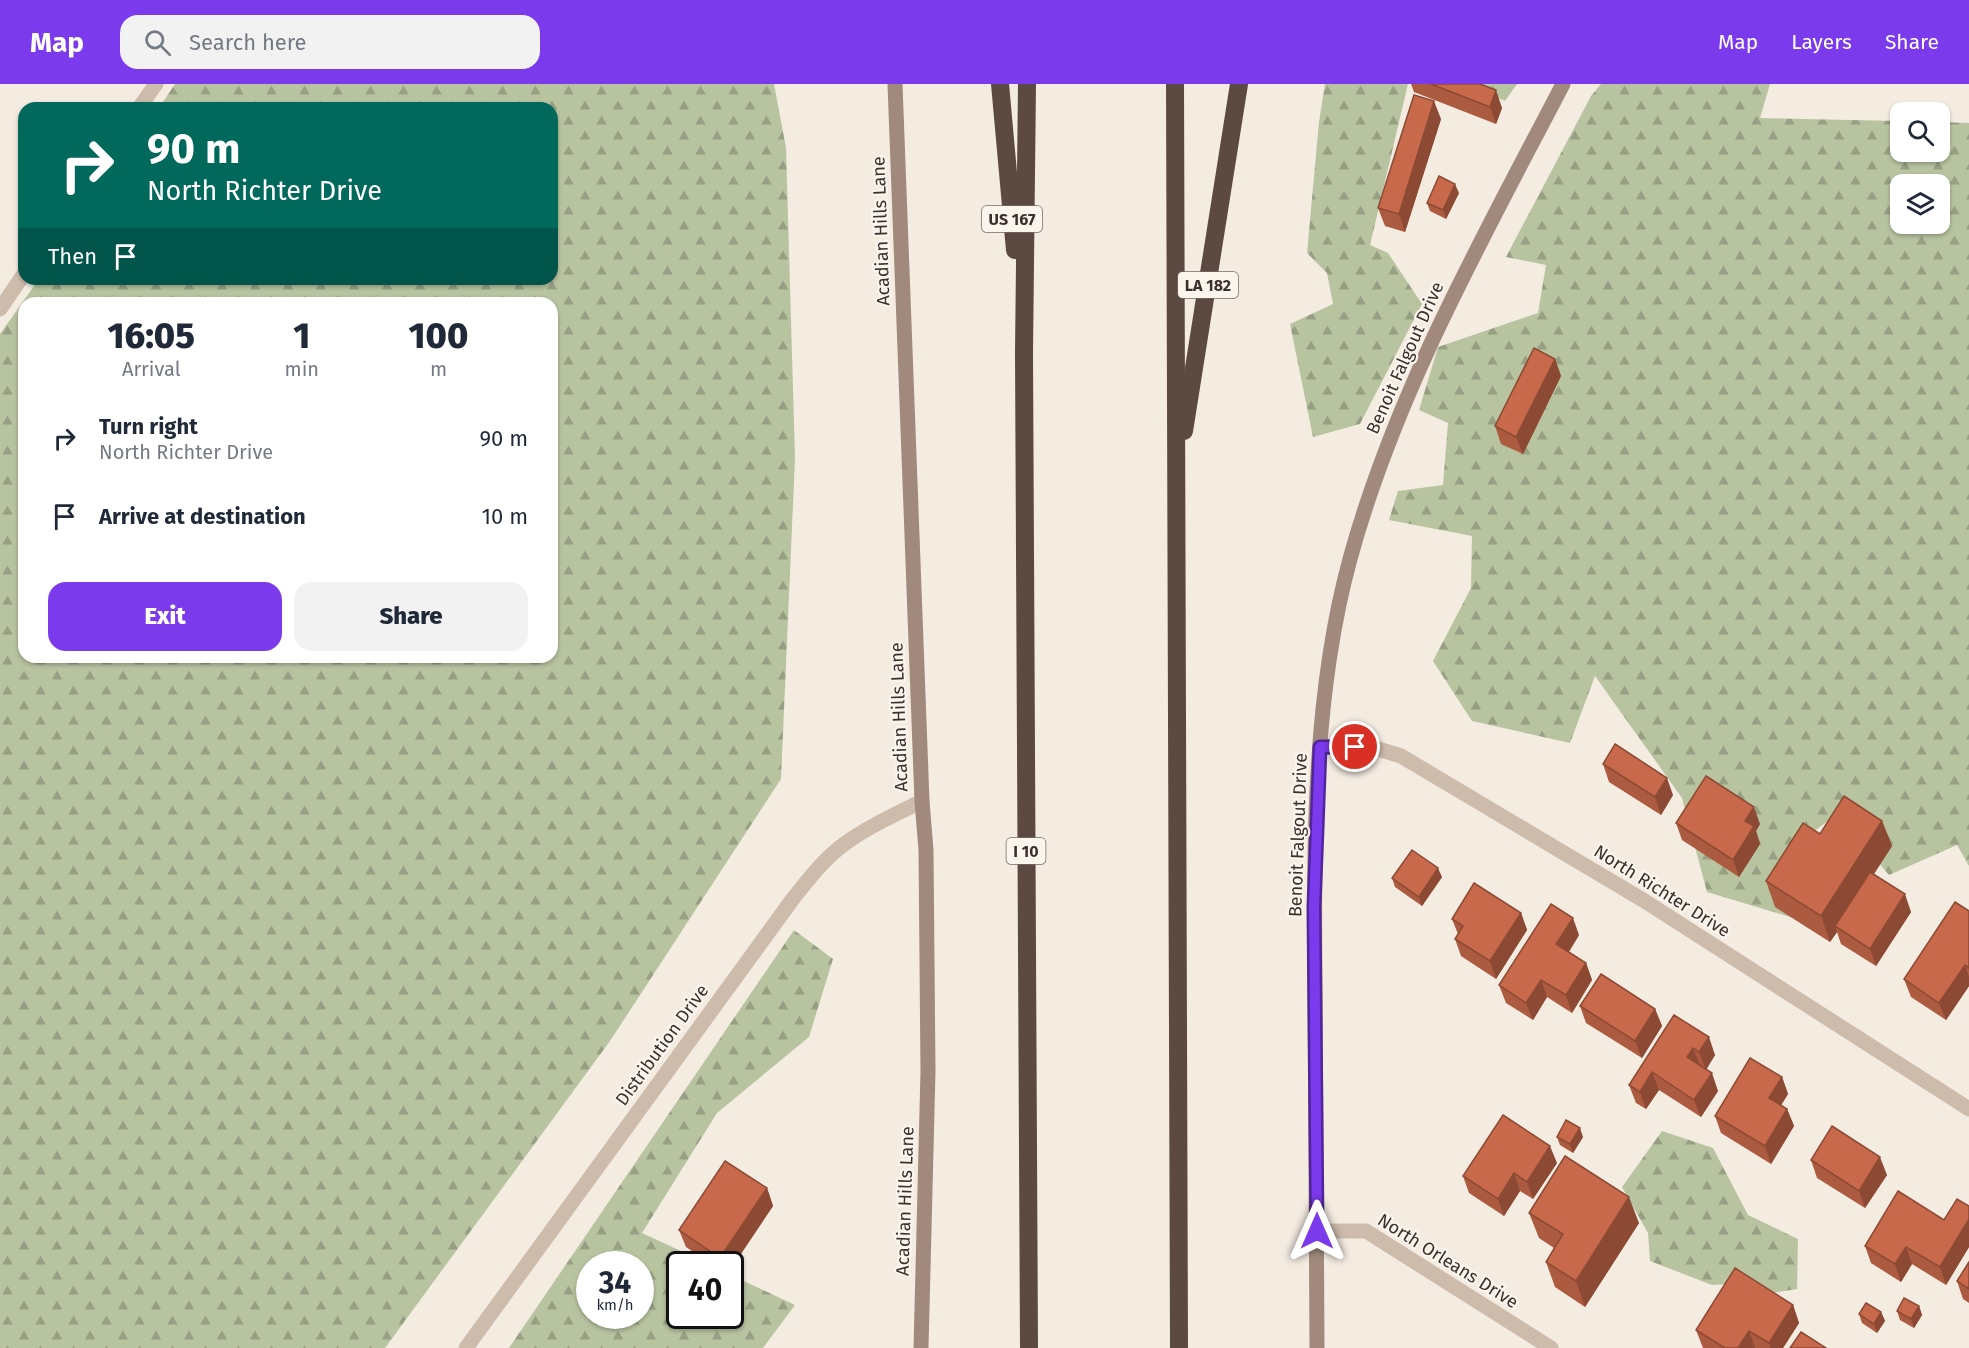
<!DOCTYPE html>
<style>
body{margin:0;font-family:"Fira Sans",sans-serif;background:#f2f2f3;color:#1f2937;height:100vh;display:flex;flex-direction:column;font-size:22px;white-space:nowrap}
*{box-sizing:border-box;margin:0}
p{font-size:20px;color:#747a83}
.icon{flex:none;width:33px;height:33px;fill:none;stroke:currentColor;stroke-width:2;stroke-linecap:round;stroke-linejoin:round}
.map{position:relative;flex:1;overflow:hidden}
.panel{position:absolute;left:18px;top:213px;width:540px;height:366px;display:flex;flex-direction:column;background:#fff;border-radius:18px;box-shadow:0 2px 4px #0004}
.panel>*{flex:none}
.top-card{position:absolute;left:18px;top:18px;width:540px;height:183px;border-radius:18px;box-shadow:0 2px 4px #0004;background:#00695c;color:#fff;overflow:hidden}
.buttons{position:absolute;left:1890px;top:18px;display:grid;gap:12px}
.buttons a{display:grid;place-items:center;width:60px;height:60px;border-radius:12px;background:#fff;box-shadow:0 2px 4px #0004;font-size:30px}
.speed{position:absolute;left:576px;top:1167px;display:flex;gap:12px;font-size:30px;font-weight:700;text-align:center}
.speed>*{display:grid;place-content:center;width:78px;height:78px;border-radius:50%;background:#fff;box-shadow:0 2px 4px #0004;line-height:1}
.speed small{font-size:15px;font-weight:400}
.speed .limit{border:3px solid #111;border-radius:9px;background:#fff;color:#111}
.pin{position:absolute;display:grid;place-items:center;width:51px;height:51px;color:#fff;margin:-26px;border:3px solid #fff;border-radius:50%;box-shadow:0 2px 6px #0007}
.me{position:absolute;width:66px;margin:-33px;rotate:0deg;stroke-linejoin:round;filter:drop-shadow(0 0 4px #0008)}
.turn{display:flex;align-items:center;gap:21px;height:126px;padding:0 30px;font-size:27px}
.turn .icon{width:78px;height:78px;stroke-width:2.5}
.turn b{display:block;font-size:42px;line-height:51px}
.then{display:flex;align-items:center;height:57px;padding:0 30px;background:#0003;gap:12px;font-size:22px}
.eta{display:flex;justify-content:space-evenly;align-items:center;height:102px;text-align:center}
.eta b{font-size:36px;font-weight:800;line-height:42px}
.button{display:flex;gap:12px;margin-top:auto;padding:12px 30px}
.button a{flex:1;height:69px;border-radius:18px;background:#7c3aed;color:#fff;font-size:24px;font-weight:800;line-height:69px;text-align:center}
.button a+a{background:#f2f2f3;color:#1f2937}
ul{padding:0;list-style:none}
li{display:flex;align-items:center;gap:18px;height:78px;padding:0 30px}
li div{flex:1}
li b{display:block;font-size:22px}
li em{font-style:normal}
header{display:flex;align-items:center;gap:36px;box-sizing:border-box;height:84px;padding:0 30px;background:#7c3aed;color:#fff}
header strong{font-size:28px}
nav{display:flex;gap:33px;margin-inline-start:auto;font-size:21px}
.search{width:420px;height:54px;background:#f2f2f3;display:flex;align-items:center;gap:15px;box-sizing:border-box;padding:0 21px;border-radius:18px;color:#747a83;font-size:22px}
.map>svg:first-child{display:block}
</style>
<header>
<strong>Map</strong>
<div class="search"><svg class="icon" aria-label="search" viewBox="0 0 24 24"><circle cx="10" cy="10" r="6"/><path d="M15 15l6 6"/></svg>Search here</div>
<nav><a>Map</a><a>Layers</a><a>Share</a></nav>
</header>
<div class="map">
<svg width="1969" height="1264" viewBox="0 0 1969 1264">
<defs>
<pattern id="forest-firs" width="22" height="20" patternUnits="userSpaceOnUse" patternTransform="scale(1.5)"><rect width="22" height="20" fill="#b8c4a0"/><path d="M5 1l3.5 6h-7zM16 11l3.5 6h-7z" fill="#97a083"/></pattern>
</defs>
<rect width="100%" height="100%" fill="#f4ebe1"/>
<g fill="url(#forest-firs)" fill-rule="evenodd">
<path d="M175 0H774L786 64 795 374 781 695 610 957 385 1264H0V250L39 195H552V24H159ZM24 219H552V573H24Z"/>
<polygon points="1325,0 1408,0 1370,161 1388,169 1422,220 1360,340 1313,353 1290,240 1333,220 1327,189 1307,169 1319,38"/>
<polygon points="1465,0 1517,0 1505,17"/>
<path d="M1601 0H1770L1760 34 1900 37V68H1940V38L1969 39V782L1957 761 1889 791 1837 730 1804 755 1810 839 1707 808 1682 714 1595 592 1570 659 1472 637 1433 577 1471 504 1472 452 1389 436 1398 407 1443 401 1448 339 1419 326 1438 263 1538 229 1546 181 1506 173 1591 12ZM1900 100H1940V140H1900Z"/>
<path d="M794 846 833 875 809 953 717 1029 642 1149 709 1180H680V1232H730L731 1191 795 1221 763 1264H509ZM640 1180V1232H590V1180Z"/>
<polygon points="1662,1047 1713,1064 1748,1131 1798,1155 1797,1205 1771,1209 1730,1200 1712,1201 1650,1177 1648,1149 1622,1103"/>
</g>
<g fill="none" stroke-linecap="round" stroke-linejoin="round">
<g stroke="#cdbbac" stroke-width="15">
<polyline points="139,24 156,0"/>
<polyline points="0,225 24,190"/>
</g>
<g stroke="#cdbbac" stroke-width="15">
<polyline points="1320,663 1372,663 1401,672 1643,816 1969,1025"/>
<polyline points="1317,1147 1366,1147 1551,1264"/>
<path d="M466 1264 792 816C807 797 823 776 843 761 867 743 896 730 922 717"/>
</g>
<g stroke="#a18a7d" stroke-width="15">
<polyline points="895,0 922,717 926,766 928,987 921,1264"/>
<path d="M1317 1264C1317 1145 1316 1026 1315 908 1314 764 1312 614 1350 475 1396 307 1483 154 1563 0"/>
</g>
<g stroke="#5c4a42" stroke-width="18">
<polyline points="1000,0 1015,166"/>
<polyline points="1027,0 1024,269 1029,1264"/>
<polyline points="1175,0 1179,1264"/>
<polyline points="1184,347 1239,0"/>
</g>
</g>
<g fill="#ac5a40">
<polygon points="1411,0 1480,0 1502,24 1496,40 1414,8"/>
<polygon points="1441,35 1405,148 1385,142 1378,124"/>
<polygon points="1459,109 1446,135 1430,127 1427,119"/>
<polygon points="1555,275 1561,292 1523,370 1501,360 1495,342"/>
<polygon points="1603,680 1673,711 1661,731 1609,698"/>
<polygon points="1882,737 1892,762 1874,790 1911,828 1876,882 1841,860 1837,848 1830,858 1775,823 1766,797 1820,750"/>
<polygon points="1676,739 1760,740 1756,747 1760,760 1739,793 1682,756"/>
<polygon points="1442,793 1422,822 1395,803 1392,794"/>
<polygon points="1969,827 1969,902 1946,936 1911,913 1904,895"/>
<polygon points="1521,829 1527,846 1496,895 1461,872 1455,855 1458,850 1452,835"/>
<polygon points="1579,851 1569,868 1586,879 1592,896 1572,929 1547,913 1533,936 1506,919 1499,901"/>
<polygon points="1580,922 1655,925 1662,942 1642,974 1586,939"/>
<polygon points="1674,931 1715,971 1706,985 1718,1007 1701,1033 1659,1006 1646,1025 1636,1019 1629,1001"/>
<polygon points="1782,993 1788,1010 1781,1021 1787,1025 1794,1042 1771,1080 1721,1049 1715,1032"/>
<polygon points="1557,1053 1583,1053 1573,1069 1560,1061"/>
<polygon points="1811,1076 1887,1091 1865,1124 1817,1094"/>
<polygon points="1557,1079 1533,1115 1520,1107 1504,1132 1469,1109 1463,1092"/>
<polygon points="767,1104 773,1122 730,1186 730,1180 711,1180 686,1163 679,1146"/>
<polygon points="1969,1122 1969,1163 1946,1201 1912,1180 1901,1198 1871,1179 1865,1162 1944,1136"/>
<polygon points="1529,1129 1639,1139 1585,1223 1555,1203 1546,1178 1554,1164 1539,1154"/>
<polygon points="1969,1178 1969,1219 1963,1215 1957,1197"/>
<polygon points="1793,1221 1799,1239 1783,1264 1703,1264 1696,1246"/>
<polygon points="1919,1222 1922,1231 1914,1244 1900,1236 1897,1227"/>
<polygon points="1881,1228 1885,1237 1877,1249 1862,1239 1859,1230"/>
</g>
<g fill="#8c4a34">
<polygon points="1496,6 1502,24 1496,40 1490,23"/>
<polygon points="1434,17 1441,35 1405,148 1399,130"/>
<polygon points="1455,100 1459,109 1446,135 1443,126"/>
<polygon points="1555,275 1561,292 1523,370 1516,353"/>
<polygon points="1667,694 1673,711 1661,731 1655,713"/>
<polygon points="1754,723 1760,740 1756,747 1760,760 1739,793 1733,776 1745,737"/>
<polygon points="1882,737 1892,762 1838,845 1835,842 1837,848 1830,858 1821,832"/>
<polygon points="1438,784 1442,793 1422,822 1419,813"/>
<polygon points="1905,810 1911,828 1876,882 1870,865"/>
<polygon points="1521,829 1527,846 1496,895 1490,877"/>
<polygon points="1573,834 1579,851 1563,877 1556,860"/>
<polygon points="1586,879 1592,896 1572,929 1566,911"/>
<polygon points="1965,881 1969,893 1969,902 1946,936 1939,919"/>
<polygon points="1541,896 1547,913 1533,936 1526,919"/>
<polygon points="1655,925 1662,942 1642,974 1635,957"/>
<polygon points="1709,953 1715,971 1706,986 1699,968"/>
<polygon points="1693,964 1700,982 1687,973"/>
<polygon points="1652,988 1659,1006 1646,1025 1640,1008"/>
<polygon points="1712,989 1718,1007 1701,1033 1694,1016"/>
<polygon points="1782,993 1788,1010 1775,1031 1769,1014"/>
<polygon points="1787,1025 1794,1042 1771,1080 1765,1062"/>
<polygon points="1580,1044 1583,1053 1573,1069 1570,1060"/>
<polygon points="1550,1062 1557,1079 1533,1115 1527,1098"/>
<polygon points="1880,1073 1887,1091 1865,1124 1859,1107"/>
<polygon points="1514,1089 1520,1107 1504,1132 1498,1115"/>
<polygon points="767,1104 773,1122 730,1186 730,1180 723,1180 720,1174"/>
<polygon points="1629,1113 1639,1139 1585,1223 1576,1197"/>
<polygon points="1969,1135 1969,1163 1946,1201 1940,1183"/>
<polygon points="1906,1163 1912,1180 1901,1198 1895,1180"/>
<polygon points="1793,1221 1799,1239 1783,1264 1770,1264 1769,1259"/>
<polygon points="1919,1222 1922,1231 1914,1244 1911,1235"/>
<polygon points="1881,1228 1885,1237 1877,1249 1874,1240"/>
<polygon points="1749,1247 1755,1264 1738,1264"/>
</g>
<g fill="#c8694b" stroke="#8c4a34" stroke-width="1.5">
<polygon points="1431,0 1480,0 1496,6 1490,23"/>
<polygon points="1414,11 1434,17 1399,130 1378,124"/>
<polygon points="1439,92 1455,100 1443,126 1427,119"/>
<polygon points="1534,264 1555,275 1516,353 1495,342"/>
<polygon points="1615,660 1667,694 1655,713 1603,680"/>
<polygon points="1706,692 1754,723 1745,737 1754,742 1733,776 1676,739"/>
<polygon points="1844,712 1882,737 1821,832 1766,797 1803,739 1820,750"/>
<polygon points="1412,766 1438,784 1419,813 1392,794"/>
<polygon points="1870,788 1905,810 1870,865 1835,842"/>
<polygon points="1474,799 1521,829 1490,877 1455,855 1463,842 1452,835"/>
<polygon points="1955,818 1969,827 1969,884 1965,881 1939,919 1904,895"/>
<polygon points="1551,820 1573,834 1556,860 1586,879 1566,911 1541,896 1526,919 1499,901"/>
<polygon points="1601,890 1655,925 1635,957 1580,922"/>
<polygon points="1674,931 1709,953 1699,968 1693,964 1687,973 1712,989 1694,1016 1652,988 1640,1008 1629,1001"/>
<polygon points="1750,974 1782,993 1769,1014 1787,1025 1765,1062 1715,1032"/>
<polygon points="1503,1031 1550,1062 1527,1098 1514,1089 1498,1115 1463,1092"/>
<polygon points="1566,1036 1580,1044 1570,1060 1557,1053"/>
<polygon points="1832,1042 1880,1073 1859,1107 1811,1076"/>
<polygon points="1565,1072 1629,1113 1576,1197 1546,1178 1563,1150 1529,1129"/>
<polygon points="725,1077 767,1104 720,1174 679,1146"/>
<polygon points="1898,1107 1944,1136 1957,1115 1969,1122 1969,1135 1940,1183 1906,1163 1895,1180 1865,1162"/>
<polygon points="1969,1178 1969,1205 1957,1197"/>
<polygon points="1735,1184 1793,1221 1769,1259 1749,1247 1738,1264 1725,1264 1696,1246"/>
<polygon points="1904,1214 1919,1222 1911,1235 1897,1227"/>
<polygon points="1866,1219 1881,1228 1874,1240 1859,1230"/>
<polygon points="1801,1248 1826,1264 1790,1264"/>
</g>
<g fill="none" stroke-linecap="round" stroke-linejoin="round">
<defs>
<polyline id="route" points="1317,1147 1314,823 1320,663 1355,663"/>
</defs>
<use href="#route" stroke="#51269a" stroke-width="15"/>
<use href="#route" stroke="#7c3aed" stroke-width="10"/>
</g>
<g text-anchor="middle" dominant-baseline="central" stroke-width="4.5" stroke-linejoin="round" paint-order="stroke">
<g fill="#fbf5ee" stroke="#756b66" stroke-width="1.5">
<rect x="982" y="122" width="60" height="26" rx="4.5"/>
<rect x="1178" y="188" width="60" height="26" rx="4.5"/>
<rect x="1006.5" y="754" width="39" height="26" rx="4.5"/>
</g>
<g font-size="16" font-weight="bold" fill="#3b302b">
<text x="1012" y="135">US 167</text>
<text x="1208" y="201">LA 182</text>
<text x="1026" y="767">I 10</text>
</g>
<g font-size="18" fill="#3b302b" stroke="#fbf5ee">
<text transform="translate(881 147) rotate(-92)">Acadian Hills Lane</text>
<text transform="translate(1405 274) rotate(-66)">Benoit Falgout Drive</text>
<text transform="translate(899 633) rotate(-92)">Acadian Hills Lane</text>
<text transform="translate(1298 751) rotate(-88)">Benoit Falgout Drive</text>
<text transform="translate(1662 807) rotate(32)">North Richter Drive</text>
<text transform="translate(662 961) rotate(-54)">Distribution Drive</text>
<text transform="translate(905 1117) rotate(-88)">Acadian Hills Lane</text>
<text transform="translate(1448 1177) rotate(32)">North Orleans Drive</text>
</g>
</g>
</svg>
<div class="buttons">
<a><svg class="icon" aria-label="search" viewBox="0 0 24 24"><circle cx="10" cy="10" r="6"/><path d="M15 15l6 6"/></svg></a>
<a><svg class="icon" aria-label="layers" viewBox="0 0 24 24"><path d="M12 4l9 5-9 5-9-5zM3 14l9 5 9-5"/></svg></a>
</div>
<div class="speed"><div>34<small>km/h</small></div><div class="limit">40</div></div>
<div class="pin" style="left:1355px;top:663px;background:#d93025"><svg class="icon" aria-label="arrive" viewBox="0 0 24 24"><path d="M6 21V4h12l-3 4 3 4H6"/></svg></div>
<svg class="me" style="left:1317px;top:1147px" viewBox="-20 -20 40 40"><path d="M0-17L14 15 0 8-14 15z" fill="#7c3aed" stroke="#fff" stroke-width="4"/></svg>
<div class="top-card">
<div class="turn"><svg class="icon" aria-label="right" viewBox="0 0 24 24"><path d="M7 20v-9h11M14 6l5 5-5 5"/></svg><div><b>90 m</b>North Richter Drive</div></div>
<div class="then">Then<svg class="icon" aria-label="arrive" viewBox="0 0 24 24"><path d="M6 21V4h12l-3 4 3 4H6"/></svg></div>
</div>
<section class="panel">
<div class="eta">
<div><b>16:05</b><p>Arrival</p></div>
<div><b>1</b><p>min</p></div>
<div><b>100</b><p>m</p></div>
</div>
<ul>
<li><svg class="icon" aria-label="right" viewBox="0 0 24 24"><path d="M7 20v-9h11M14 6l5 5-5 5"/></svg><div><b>Turn right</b><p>North Richter Drive</p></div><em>90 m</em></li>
<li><svg class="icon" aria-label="arrive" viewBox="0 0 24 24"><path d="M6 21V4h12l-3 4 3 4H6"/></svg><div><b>Arrive at destination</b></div><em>10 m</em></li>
</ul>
<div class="button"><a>Exit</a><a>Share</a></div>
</section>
</div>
